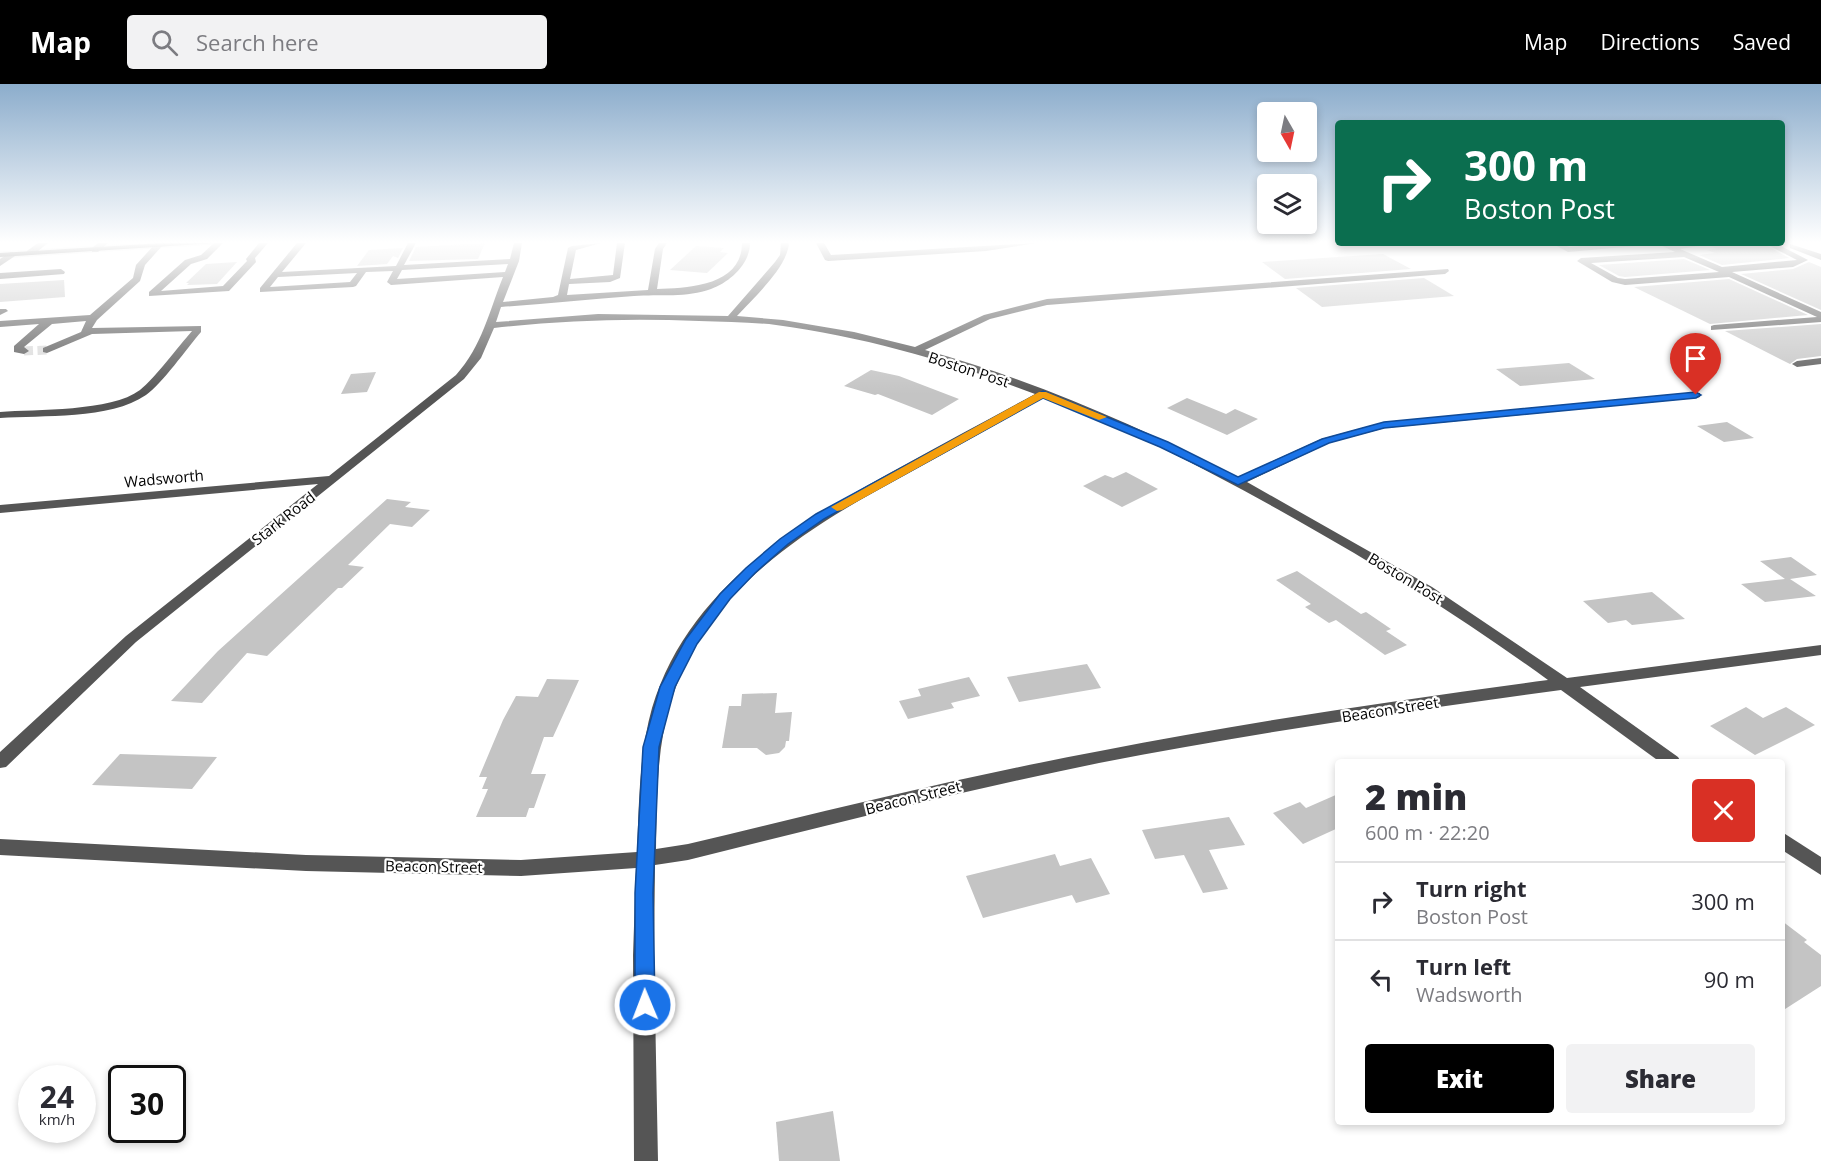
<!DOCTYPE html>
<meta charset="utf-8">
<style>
body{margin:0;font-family:"Open Sans",sans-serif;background:#f2f2f3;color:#2b2b33;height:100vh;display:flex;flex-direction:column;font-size:22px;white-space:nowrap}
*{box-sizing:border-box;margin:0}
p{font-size:20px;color:#7c7c81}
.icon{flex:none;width:33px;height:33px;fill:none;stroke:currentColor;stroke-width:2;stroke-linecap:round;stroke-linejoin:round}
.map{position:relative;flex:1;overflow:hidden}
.side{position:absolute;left:1335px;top:675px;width:450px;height:366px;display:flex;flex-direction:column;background:#fff;border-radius:6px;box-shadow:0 3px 9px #0003}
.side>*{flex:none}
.hud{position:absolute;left:1335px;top:36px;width:450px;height:126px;border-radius:6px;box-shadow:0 3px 9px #0003;background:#0b6e4f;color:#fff;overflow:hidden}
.needle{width:39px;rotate:171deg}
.tools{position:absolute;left:1257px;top:18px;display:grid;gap:12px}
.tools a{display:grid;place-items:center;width:60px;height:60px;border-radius:6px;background:#fff;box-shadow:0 3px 9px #0003;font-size:30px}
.speed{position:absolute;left:18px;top:981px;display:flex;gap:12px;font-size:30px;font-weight:700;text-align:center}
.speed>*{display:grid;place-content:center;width:78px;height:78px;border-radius:50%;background:#fff;box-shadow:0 3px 9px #0003;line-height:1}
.speed small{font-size:15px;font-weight:400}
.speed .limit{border:3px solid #111;border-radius:9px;background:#fff;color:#111}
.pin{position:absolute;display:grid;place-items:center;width:51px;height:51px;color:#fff;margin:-62px -26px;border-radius:50% 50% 50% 0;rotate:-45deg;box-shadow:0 0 6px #0007}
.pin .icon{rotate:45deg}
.me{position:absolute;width:66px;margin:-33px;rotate:359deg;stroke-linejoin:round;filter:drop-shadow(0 0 4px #0008)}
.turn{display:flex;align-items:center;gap:21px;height:126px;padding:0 30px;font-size:27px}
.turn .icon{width:78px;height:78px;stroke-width:2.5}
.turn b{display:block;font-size:42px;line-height:51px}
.round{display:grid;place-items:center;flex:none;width:63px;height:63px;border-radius:6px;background:#f2f2f3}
.headline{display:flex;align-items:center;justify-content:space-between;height:102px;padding:0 30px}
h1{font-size:36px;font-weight:800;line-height:45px}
.cta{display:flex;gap:12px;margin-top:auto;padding:12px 30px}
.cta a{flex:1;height:69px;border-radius:6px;background:#000;color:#fff;font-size:24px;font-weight:800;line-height:69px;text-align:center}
.cta a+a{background:#f2f2f3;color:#2b2b33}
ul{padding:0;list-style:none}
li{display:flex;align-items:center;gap:18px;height:78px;padding:0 30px;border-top:2px solid #e1e1e2}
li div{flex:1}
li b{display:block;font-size:22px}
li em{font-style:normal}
header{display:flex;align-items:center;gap:36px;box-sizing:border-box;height:84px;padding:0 30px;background:#000;color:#fff}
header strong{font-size:28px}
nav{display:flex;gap:33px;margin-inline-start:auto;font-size:21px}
.search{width:420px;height:54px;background:#f2f2f3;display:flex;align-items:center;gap:15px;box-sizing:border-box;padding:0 21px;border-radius:6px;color:#7c7c81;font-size:22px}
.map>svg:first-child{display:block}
</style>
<header>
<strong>Map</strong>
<div class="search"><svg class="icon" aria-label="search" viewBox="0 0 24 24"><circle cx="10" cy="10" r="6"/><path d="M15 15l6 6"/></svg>Search here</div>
<nav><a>Map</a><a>Directions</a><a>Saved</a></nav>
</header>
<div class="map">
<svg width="1821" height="1077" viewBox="0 0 1821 1077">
<rect width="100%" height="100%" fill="#fff"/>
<g fill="#c4c4c4">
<polygon points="485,159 478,175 409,177 416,163"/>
<polygon points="1719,159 1762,159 1789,174 1722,181 1699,171 1715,169 1707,166 1717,165 1710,162"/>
<polygon points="696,162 724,164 720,168 728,169 707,189 670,186"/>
<polygon points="403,164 398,174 393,172 387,180 357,182 369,166"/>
<polygon points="1383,170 1411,185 1285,195 1262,178"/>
<polygon points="1684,175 1710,186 1625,193 1619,192 1599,181"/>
<polygon points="237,178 217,200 187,201 189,199 186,199 206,180"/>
<polygon points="1809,178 1821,183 1821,226 1741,190 1793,185"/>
<polygon points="1424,194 1454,212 1322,223 1296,204"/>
<polygon points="1729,195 1808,231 1710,240 1634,203"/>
<polygon points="64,196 65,213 0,218 0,200"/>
<polygon points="1821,240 1821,272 1797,275 1790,280 1725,247"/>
<polygon points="1569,279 1595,295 1520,302 1496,285"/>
<polygon points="871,286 899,292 959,315 932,331 878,310 875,311 844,302"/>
<polygon points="376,288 367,308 341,310 351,290"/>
<polygon points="1187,314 1226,330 1235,325 1258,335 1227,351 1167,324"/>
<polygon points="1727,338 1754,354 1724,358 1697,342"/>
<polygon points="1126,388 1158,405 1122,423 1083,402 1105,391 1113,394"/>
<polygon points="387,415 411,418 405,423 430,426 412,443 390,440 348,481 364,483 342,504 338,504 267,572 247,569 202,619 171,617 218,567"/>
<polygon points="1791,473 1817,491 1790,495 1816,512 1765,518 1741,500 1785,495 1760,477"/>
<polygon points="1297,487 1361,530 1366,528 1391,545 1386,547 1407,561 1385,571 1336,536 1329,539 1305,523 1311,520 1276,496"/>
<polygon points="1652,508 1685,535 1632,541 1626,536 1608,539 1583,517"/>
<polygon points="1087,580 1101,604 1019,618 1007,593"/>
<polygon points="969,593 980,612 951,619 954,624 908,635 899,617 921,612 918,605"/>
<polygon points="547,595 579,596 553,653 544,653 531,690 546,690 534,724 529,724 526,733 476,733 488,705 482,705 487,693 479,693 503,636 516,612 538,613"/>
<polygon points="777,609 775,629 792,628 789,657 786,657 785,663 779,669 766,671 757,664 722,664 729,622 741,622 742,610"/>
<polygon points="1746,623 1763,634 1786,623 1815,641 1755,671 1710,642"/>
<polygon points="120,670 217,673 192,705 92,701"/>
<polygon points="1338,710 1338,744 1303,760 1273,729 1300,718 1306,724"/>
<polygon points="1229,733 1245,761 1209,766 1228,805 1203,809 1184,771 1155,775 1142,746"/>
<polygon points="1055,770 1060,782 1091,774 1110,810 1076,819 1072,811 983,834 966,792"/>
<polygon points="1782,837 1807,856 1804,858 1821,871 1821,902 1782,927"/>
<polygon points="833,1027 840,1077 779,1077 776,1038"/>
</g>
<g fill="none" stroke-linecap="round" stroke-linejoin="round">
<polyline stroke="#d9d9d9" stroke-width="9" stroke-dasharray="9 4.5" stroke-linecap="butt" points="24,267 47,266"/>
<defs>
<polygon id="major" points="163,159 217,159 0,173 0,169"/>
</defs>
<use href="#major" stroke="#dbdbdb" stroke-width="3"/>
<g fill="#555" fill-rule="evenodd">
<polygon points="38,159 48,159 33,171 27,171 27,167"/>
<polygon points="98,159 108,159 98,168 92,168 92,164"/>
<polygon points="214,159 223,159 207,175 191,180 161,207 223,202 247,177 246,175 259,159 268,159 255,174 256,178 229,207 149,212 149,208 185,176 201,171"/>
<path d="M297 159H306L282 188 396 182 408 159H416L404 181 510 175 514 159H522L519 177 503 218 553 213 558 211 568 164 572 162 601 159 576 166 570 195 613 191 617 159H625L620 194 610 198 569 200 567 211 648 206 655 165 659 159H667L663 165 657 205C688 204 742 202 742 159H750C750 180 730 198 711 205 687 214 659 210 634 212 589 215 546 220 501 223L496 238 598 230 728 232 775 178 780 171 781 159H789C787 184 754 213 737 232L783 236 854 248 915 263 984 231 1047 215 1448 185 1449 187 1445 190 1047 221 990 235 925 266C1034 296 1138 342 1238 393L1321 355 1384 338 1700 309V313L1696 314 1385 344 1329 359 1247 398 1432 503 1567 594 1821 561V571L1580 603 1678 673 1681 678H1660L1561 606C1406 627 1252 649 1099 679 961 707 825 742 688 776L655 781 654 871 658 1077H634L633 871 636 784 521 792 306 787 0 771V755L306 771 521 776 637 768C639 720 639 670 652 624 689 501 803 436 908 379 950 356 993 333 1035 310 951 278 866 253 776 241 751 238 725 238 699 237 631 234 563 236 494 244L481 274 464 295 136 558 6 683 0 684V668L126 552 318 400 0 429V421L329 392 456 291C482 262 489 228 503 193L391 201 387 198 393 187 366 188 356 202 353 203 260 208V204ZM508 180 505 188 397 195 402 186ZM357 189 350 198 270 203 278 193ZM1045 313C1131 346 1214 389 1295 435 1382 484 1467 537 1548 596 1398 616 1248 638 1100 667 962 693 825 727 688 760L656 765C657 718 656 668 670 621 705 503 812 441 914 386 958 362 1001 338 1045 313Z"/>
<polygon points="816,159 824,159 831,171 1037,159 986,167 828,177 825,176"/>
<path d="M1551 159H1562L1569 163 1619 159H1717L1680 165 1722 183 1797 176 1764 159H1775L1808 176 1793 183 1732 188 1821 228V238L1711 246V242L1714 241 1817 233 1729 193 1625 201 1612 198 1577 177 1581 174 1675 168 1658 160 1568 168ZM1684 173 1719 188 1625 195 1618 194 1591 179Z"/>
<path d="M155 160 162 162 145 181 140 197 97 236 92 244 201 242V248C188 263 161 301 146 311 110 336 42 331 0 334V328C36 325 111 328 140 306 155 294 178 263 192 247L92 250 47 269 43 268V264L81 248 86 237 52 240 24 263 29 267 24 270 14 268V262L39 240 0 243V237L90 231 133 194 136 181Z"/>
<polygon points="1790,160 1821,170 1821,176 1790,164"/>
<polygon points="11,168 18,170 0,182 0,175"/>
<polygon points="61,185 65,188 64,190 0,195 0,189"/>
<polygon points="0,225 6,225 8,227 0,231"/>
<polygon points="1821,274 1821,280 1797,283 1792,280 1797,277"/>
<polygon points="1782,748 1821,773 1821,791 1782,766"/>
</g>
<use href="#major" fill="#000" fill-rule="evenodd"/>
</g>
<linearGradient id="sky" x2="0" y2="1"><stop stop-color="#8cadcc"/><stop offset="0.51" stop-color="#fff"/><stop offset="1" stop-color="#fff" stop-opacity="0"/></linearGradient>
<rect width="1821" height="310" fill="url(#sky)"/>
<polygon fill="#1a73e8" stroke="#114b97" stroke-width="1.5" points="1043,307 1168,358 1238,393 1322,355 1384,338 1696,308 1701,311 1696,314 1384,344 1329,359 1238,401 1160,363 1043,314 824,435 788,460 755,489 730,515 697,560 675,603 659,663 653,809 655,921 652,927 645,930 637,927 635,921 635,809 643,663 660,603 686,555 720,510 746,484 780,455 816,430"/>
<polygon fill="#f59e0b" points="1039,308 1046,308 1107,333 1099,336 1043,314 842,426 837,427 831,423"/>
<g text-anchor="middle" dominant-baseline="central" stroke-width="4.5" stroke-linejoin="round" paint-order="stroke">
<g font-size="15" fill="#000" stroke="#fff">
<text transform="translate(969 285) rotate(18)">Boston Post</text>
<text transform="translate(164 394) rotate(-5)">Wadsworth</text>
<text transform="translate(283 434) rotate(-38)">Stark Road</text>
<text transform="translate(1406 494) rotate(31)">Boston Post</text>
<text transform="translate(1390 625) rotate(-9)">Beacon Street</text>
<text transform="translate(913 713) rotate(-14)">Beacon Street</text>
<text transform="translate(434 782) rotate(1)">Beacon Street</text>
</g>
</g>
</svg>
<div class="tools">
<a><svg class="needle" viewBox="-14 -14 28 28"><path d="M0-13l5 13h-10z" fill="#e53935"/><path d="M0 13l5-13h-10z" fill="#7c7c81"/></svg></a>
<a><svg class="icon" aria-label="layers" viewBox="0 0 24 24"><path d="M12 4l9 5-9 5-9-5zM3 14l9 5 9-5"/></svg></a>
</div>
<div class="speed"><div>24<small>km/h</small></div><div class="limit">30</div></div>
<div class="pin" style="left:1696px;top:311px;background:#d93025"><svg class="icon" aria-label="arrive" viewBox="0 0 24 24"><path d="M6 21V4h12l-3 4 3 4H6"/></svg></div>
<svg class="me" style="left:645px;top:921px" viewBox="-20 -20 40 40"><circle r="17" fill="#1a73e8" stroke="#fff" stroke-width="3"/><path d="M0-11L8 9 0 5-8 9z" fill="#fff"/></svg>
<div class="hud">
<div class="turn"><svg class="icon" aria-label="right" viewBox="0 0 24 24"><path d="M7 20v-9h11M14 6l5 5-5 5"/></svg><div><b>300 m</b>Boston Post</div></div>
</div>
<section class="side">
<div class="headline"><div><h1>2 min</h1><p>600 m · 22:20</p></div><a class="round" style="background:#d93025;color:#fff"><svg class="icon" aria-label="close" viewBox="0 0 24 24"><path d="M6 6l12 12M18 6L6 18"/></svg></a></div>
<ul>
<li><svg class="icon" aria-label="right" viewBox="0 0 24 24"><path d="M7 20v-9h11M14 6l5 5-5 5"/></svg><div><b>Turn right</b><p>Boston Post</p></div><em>300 m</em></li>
<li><svg class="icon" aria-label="left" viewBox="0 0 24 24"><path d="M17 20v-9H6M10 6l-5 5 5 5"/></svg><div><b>Turn left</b><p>Wadsworth</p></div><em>90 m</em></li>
</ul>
<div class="cta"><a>Exit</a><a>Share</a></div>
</section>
</div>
